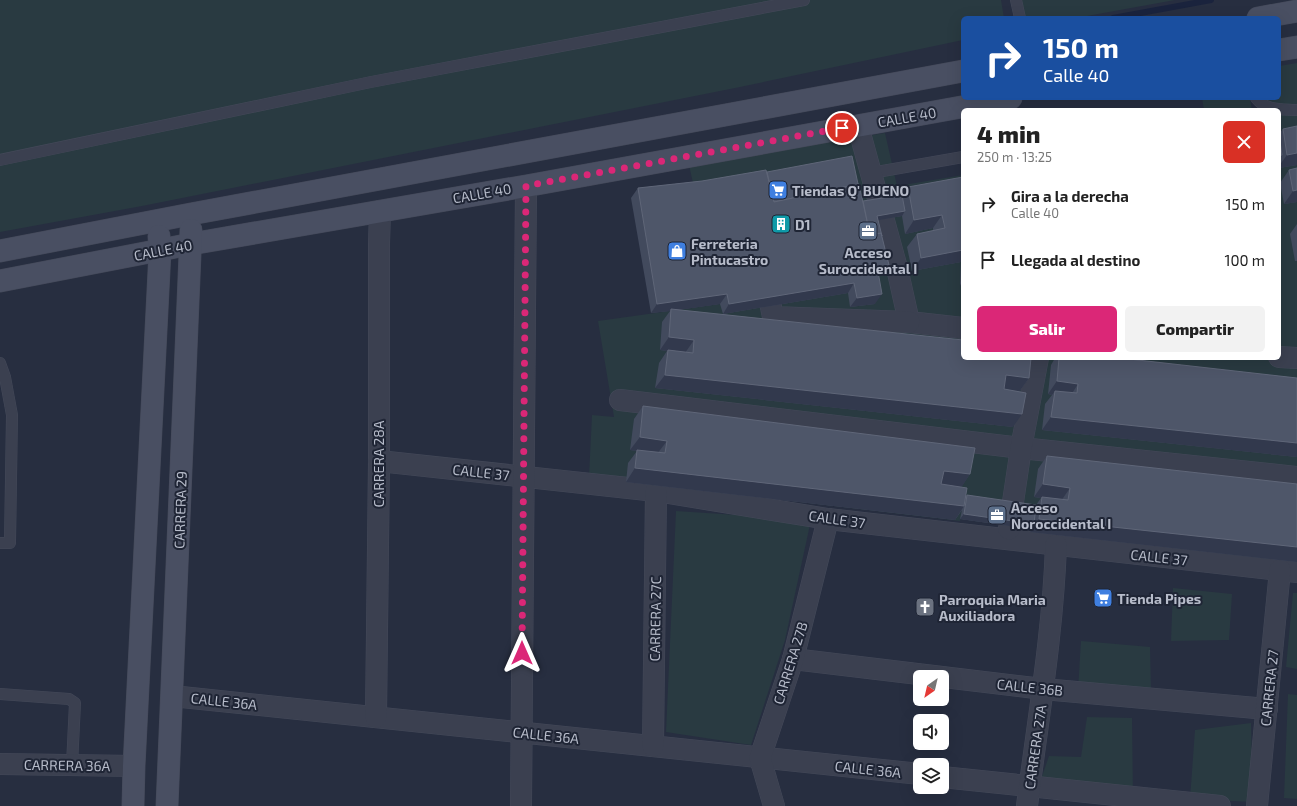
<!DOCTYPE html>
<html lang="es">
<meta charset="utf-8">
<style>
body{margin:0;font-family:"Exo 2",sans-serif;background:#f2f2f2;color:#222;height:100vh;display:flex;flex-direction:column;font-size:15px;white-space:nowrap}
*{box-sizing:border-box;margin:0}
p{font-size:13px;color:#767676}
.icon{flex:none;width:22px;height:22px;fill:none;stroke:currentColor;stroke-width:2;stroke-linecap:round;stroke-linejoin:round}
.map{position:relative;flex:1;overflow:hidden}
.details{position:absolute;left:961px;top:108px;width:320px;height:252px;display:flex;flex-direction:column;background:#fff;border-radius:6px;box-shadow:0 4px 16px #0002}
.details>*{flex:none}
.guide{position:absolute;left:961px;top:16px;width:320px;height:84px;border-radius:6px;box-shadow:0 4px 16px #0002;background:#1a4fa0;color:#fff;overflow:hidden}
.needle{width:26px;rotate:214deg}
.fabs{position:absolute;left:913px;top:670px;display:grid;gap:8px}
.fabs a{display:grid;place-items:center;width:36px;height:36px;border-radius:6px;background:#fff;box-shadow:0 4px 16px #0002;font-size:20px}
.pin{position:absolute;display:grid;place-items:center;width:34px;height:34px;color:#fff;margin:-17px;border:2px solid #fff;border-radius:50%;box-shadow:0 1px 4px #0007}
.me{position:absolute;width:44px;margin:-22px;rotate:0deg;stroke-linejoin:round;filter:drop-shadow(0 0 3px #0008)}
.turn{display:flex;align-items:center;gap:14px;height:84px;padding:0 16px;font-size:18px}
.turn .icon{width:52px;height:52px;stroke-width:2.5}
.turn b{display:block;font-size:28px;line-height:34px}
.round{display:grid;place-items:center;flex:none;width:42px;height:42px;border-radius:6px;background:#f2f2f2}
.head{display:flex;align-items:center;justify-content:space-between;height:68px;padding:0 16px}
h1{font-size:24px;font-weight:800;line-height:30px}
.button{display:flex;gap:8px;margin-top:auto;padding:8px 16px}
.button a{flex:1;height:46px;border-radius:6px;background:#db2777;color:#fff;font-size:16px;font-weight:800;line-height:46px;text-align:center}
.button a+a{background:#f2f2f2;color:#222}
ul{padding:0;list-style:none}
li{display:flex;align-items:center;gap:12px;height:56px;padding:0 16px}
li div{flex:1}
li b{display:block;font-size:15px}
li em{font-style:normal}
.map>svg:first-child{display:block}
</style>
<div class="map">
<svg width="1297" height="806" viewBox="0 0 1297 806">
<rect width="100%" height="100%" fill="#272e40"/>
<g fill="#293a41">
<polygon points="0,0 1001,0 1004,18 963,18 963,40 740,87 142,206 0,232"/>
<polygon points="1017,0 1175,0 1076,18 1021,18"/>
<polygon points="1297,63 1297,562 1030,532 1030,529 961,519 960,521 589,477 592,415 614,417 598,321 720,304 689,165 885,133 897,186 963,175 963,358 1279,358 1279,110 1260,98 1279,98 1279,66"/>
<polygon points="1202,98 1250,98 1252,110 1204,110"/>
<polygon points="676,511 811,520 785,640 751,745 666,732"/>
<polygon points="1173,588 1232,594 1229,640 1171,641"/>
<polygon points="1293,593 1297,593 1297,669 1286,667"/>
<polygon points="1081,641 1150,647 1151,691 1078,690"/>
<polygon points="1288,694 1297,695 1297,799 1284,798"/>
<polygon points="1087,717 1132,718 1133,797 1038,788 1049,756 1081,757"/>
<polygon points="1251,723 1253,802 1190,799 1195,730"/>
</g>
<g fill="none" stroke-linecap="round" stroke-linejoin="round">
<polyline stroke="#1a233d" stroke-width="6" points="1113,18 1211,0"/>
<defs>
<g id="service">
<polyline points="1016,0 1020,18"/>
<path d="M1256 98C1266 111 1282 109 1297 110"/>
<polyline points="0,160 371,82 804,0"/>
<polyline points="871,173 963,157"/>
<polyline points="0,543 10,543 12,415 5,377 0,363"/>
<polyline points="0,694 69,699 75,703 72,765"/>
</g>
<g id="minor">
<polyline points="858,126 897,268 909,322 963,328"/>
<polyline points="765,277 773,317 909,322"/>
<polyline points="1279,357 1297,358"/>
<polyline points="620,400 1021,448 1297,477"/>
<polyline points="379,461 656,491 828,519 1297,572"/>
<polyline points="1009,529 1021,448 1038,358"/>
<polyline points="793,659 1043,689 1267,709"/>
<polyline points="172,696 920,774"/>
<polyline points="376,717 379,461 379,244 380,211"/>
<polyline points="653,746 656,491"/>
<polyline points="0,764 134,766"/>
<polyline points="942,777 1220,806"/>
<polyline points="521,806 526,186"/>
<polyline points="774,806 760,758 793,659 828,519"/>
<path d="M1027 806C1038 719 1053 633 1056 545"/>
<polyline points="1257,806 1280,570"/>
</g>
<g id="secondary">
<polyline points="1258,18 1297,11"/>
<polyline points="1279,50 1297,47"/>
<polyline points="0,251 191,214 963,71"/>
<polyline points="0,281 191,244 526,186 1011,98"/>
<polyline points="133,806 134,766 160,251 159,236"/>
<polyline points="167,806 191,230"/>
</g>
</defs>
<use href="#service" stroke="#444959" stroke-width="12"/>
<use href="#minor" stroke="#444959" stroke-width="22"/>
<use href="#secondary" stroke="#444959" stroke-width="23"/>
<use href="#service" stroke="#3b4050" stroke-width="11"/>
<use href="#minor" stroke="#3b4050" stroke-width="21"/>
<use href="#secondary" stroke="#494f62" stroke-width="22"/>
</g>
<g fill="#424a5d">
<polygon points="1283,129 1297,165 1279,168 1279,134"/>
<polygon points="1289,170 1297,202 1284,204 1280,183"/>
<polygon points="767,172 858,184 863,201 902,195 908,187 963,177 963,286 960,285 961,262 912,271 907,247 917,234 933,231 933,228 905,234 902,216 878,220 889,265 882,274 878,275 875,304 850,307 848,293 723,314 720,304 677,310 1029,378 1019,392 1013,427 655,388 659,363 667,351 660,350 662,322 670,311 651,313 631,198 638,188 702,181"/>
<polygon points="1297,224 1297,261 1295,261 1290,234"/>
<polygon points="1055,358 1120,358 1297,378 1297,457 1042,430 1045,404 1052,395 1048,394 1051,365"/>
<polygon points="643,406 970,474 961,487 966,496 967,495 1036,505 1041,498 1034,497 1038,469 1047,456 1297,484 1297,562 1030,532 1030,529 960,519 962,510 955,520 626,482 628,463 637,451 630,450 634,419"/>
</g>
<g fill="#32394d">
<polygon points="1297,153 1297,165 1279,168 1279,166 1287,155"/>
<polygon points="1282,155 1279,160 1279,156"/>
<polygon points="1297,190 1297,202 1284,204 1293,191"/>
<polygon points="905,211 902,216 874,221 877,216"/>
<polygon points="942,215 933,228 905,234 914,220"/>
<polygon points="963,250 963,260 961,262 912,271 921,258"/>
<polygon points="889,265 882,274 870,276 877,266"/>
<polygon points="963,281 963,286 960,285"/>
<polygon points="854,283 848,293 723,314 729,304"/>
<polygon points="727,294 720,304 671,311 671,309 670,311 651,313 657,304"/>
<polygon points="882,294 875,304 850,307 857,298"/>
<polygon points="669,337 694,340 685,353 668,350 667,351 660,350"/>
<polygon points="665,375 1022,414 1013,427 655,388"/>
<polygon points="1006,375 1029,378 1019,392 997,388"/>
<polygon points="1057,381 1078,384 1069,398 1055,391 1052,395 1048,394"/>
<polygon points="1051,417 1297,443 1297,457 1042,430"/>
<polygon points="640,437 667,441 657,454 630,450"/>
<polygon points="635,468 964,506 955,520 626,482"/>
<polygon points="944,471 970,474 961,488 935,484"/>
<polygon points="1043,484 1070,488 1061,501 1042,497 1041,498 1034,497"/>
<polygon points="964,514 1034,524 1030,529 960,519"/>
<polygon points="1039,519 1297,547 1297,562 1030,532"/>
</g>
<g fill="#4e5669" stroke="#5f6678">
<polygon points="1297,126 1297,153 1287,155 1283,129"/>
<polygon points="1279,135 1282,155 1279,156"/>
<polygon points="852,156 858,184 774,202 767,172"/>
<polygon points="1297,168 1297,190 1293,191 1289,170"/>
<polygon points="766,170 774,202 859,184 870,235 881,233 889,265 877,266 882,294 857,298 854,283 729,304 727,294 657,304 638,188 702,181"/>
<polygon points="963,177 963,250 921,258 917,234 945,228 942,215 914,220 908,187"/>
<polygon points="902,195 905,211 877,216 882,236 881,233 870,235 863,201"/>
<polygon points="671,309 963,340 963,358 1031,358 1029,378 1006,375 1004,389 1026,393 1022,414 665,375 668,350 693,353 694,340 669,337"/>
<polygon points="1059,358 1120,358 1297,378 1297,443 1051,417 1055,391 1077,393 1078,384 1057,381"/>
<polygon points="643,406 975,448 970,474 944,471 941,484 967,488 964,506 635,468 637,450 665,453 667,441 640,437"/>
<polygon points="1047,456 1297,484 1297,547 1039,519 1042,497 1068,500 1070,488 1043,484"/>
<polygon points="967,495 1036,505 1034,524 964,514"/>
</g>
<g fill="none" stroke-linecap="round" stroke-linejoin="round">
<polyline stroke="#db2777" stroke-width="7" stroke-dasharray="0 12.6" points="522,653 526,186 842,128"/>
</g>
<defs>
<symbol id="supermarket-square" viewBox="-11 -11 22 22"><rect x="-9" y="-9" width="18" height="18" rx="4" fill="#3f7fe0" stroke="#1f2535"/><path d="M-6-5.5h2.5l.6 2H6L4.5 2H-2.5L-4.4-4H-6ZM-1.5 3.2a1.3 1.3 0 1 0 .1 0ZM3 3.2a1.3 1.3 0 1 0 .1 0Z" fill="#fff"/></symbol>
<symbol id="building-square" viewBox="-11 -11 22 22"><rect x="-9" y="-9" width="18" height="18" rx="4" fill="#0f9aa8" stroke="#1f2535"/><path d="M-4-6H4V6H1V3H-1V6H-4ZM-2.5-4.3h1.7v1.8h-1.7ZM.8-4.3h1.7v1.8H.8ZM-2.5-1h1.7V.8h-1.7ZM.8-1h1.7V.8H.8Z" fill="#fff"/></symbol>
<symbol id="office-square" viewBox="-11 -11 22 22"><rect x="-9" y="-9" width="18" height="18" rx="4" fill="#5c6f8a" stroke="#1f2535"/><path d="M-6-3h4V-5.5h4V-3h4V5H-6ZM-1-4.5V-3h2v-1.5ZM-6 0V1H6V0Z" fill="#fff"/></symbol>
<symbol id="shop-square" viewBox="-11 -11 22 22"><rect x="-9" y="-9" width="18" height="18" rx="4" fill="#3f7fe0" stroke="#1f2535"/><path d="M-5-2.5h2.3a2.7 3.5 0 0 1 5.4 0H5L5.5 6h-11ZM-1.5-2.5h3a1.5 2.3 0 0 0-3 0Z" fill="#fff"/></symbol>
<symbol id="church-square" viewBox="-11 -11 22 22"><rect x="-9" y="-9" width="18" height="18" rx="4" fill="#6b7280" stroke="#1f2535"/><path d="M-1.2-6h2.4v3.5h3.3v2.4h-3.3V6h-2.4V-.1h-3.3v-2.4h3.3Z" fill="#fff"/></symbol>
</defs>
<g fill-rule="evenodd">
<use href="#supermarket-square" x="767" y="179" width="22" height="22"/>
<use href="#building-square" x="770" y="213" width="22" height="22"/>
<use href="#office-square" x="857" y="220" width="22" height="22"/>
<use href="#shop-square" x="666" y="240" width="22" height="22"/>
<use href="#office-square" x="986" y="504" width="22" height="22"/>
<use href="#supermarket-square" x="1092" y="587" width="22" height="22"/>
<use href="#church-square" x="914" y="596" width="22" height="22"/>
</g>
<g text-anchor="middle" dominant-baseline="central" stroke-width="4" stroke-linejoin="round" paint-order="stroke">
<g font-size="14" fill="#b7bcca" stroke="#1f2535">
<text transform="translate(907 117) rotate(-10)">CALLE 40</text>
<text transform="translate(482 193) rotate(-10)">CALLE 40</text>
<text transform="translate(163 250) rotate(-11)">CALLE 40</text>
<text transform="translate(378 464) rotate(-90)">CARRERA 28A</text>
<text transform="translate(481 472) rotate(6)">CALLE 37</text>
<text transform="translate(180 510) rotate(-88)">CARRERA 29</text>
<text transform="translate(837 519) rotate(8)">CALLE 37</text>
<text transform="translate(1159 557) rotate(6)">CALLE 37</text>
<text transform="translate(655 619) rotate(-89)">CARRERA 27C</text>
<text transform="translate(790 663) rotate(-73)">CARRERA 27B</text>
<text transform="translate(1030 687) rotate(6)">CALLE 36B</text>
<text transform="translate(1269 688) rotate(-84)">CARRERA 27</text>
<text transform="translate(224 701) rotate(6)">CALLE 36A</text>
<text transform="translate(546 735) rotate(6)">CALLE 36A</text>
<text transform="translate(1035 747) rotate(-82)">CARRERA 27A</text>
<text transform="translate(67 765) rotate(1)">CARRERA 36A</text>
<text transform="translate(868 769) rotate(6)">CALLE 36A</text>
</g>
<g font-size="14" font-weight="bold" fill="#b7bcca" stroke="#1f2535" text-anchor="start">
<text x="792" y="190">Tiendas Q' BUENO</text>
<text x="795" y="224">D1</text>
<text x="691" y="243">Ferreteria<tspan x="691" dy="16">Pintucastro</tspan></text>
<text x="868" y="252" text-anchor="middle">Acceso<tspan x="868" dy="16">Suroccidental I</tspan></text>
<text x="1011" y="507">Acceso<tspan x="1011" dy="16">Noroccidental I</tspan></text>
<text x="1117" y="598">Tienda Pipes</text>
<text x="939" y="599">Parroquia Maria<tspan x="939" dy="16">Auxiliadora</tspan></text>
</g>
</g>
</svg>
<div class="fabs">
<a><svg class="needle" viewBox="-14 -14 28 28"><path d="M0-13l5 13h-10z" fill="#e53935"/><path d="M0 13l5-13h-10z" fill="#767676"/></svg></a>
<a><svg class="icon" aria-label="sound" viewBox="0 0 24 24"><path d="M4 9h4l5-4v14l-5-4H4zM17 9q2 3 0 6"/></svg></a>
<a><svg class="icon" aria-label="layers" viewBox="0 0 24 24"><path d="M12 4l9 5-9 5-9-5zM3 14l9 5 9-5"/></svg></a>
</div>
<div class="pin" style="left:842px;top:128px;background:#d93025"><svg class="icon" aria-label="arrive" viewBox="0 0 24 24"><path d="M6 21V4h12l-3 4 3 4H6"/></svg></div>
<svg class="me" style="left:522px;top:653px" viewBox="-20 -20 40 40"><path d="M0-17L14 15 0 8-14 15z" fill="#db2777" stroke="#fff" stroke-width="4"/></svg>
<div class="guide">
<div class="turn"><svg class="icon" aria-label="right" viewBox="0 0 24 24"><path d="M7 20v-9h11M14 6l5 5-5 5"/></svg><div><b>150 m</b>Calle 40</div></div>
</div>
<section class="details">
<div class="head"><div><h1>4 min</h1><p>250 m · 13:25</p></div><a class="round" style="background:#d93025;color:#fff"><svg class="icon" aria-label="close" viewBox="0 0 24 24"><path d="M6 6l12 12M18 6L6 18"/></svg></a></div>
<ul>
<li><svg class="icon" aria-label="right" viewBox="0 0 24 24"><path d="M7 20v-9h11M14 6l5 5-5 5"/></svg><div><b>Gira a la derecha</b><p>Calle 40</p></div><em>150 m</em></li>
<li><svg class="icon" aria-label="arrive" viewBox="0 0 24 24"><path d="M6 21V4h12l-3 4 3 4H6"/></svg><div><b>Llegada al destino</b></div><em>100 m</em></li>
</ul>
<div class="button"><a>Salir</a><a>Compartir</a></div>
</section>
</div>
